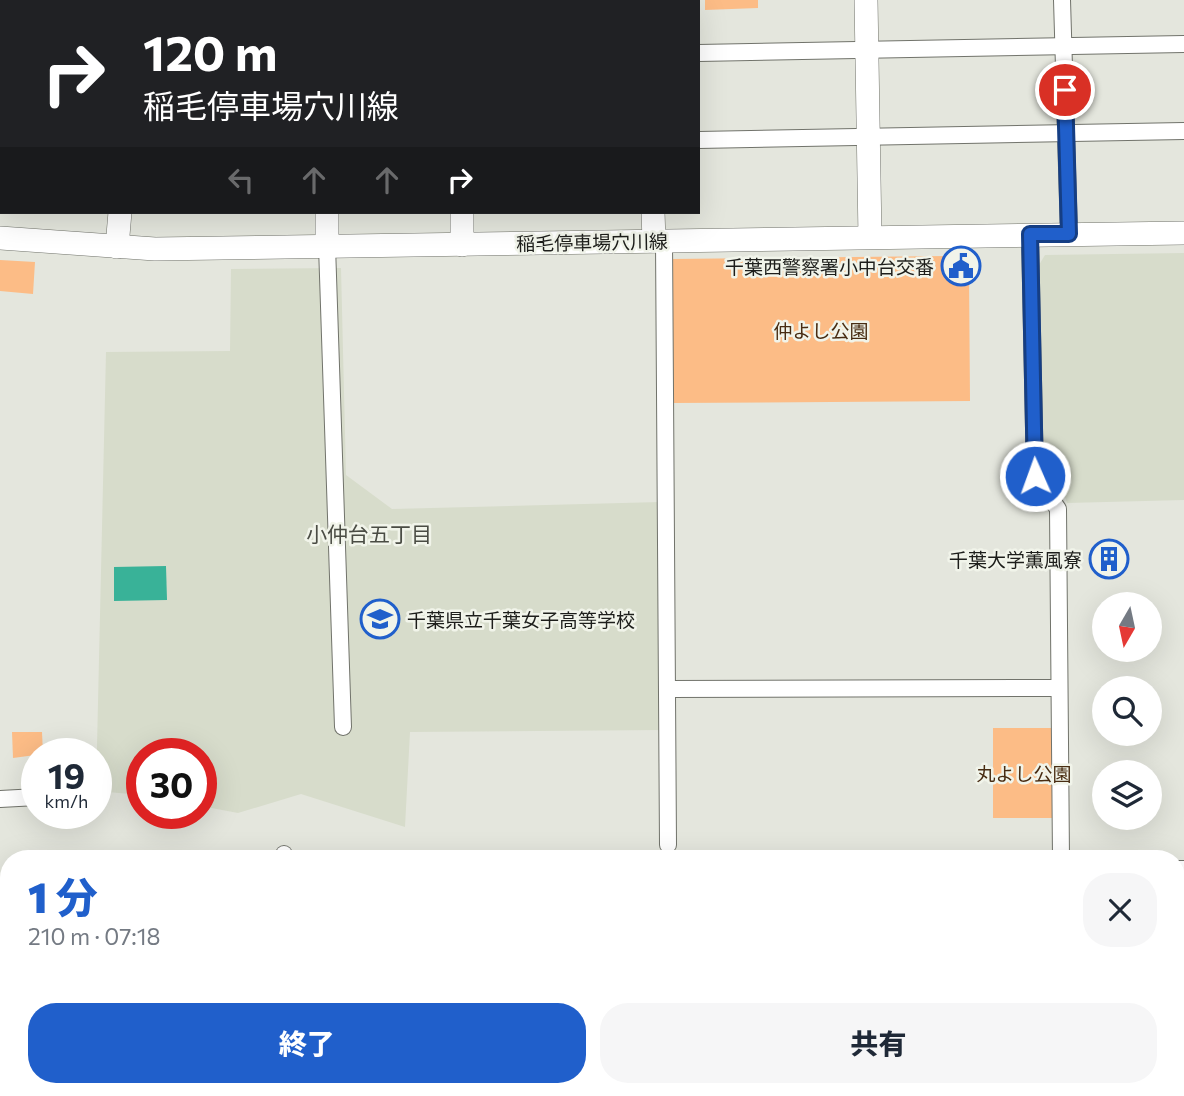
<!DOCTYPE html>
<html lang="ja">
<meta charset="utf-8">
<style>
body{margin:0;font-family:Commissioner,"Noto Sans JP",sans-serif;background:#f6f6f7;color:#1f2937;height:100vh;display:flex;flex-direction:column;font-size:26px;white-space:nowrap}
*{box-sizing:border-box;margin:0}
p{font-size:23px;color:#747a83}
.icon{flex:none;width:38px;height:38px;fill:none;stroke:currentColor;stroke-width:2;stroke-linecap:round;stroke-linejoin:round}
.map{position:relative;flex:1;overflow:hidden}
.sheet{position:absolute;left:0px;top:850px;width:1185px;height:247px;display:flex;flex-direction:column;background:#fff;border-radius:28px 28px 0 0;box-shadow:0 7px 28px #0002}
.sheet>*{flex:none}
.top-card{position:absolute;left:0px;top:0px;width:700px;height:214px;box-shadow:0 7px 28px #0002;background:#202124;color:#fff;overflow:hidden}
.needle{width:46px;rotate:189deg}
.buttons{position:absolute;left:1092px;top:592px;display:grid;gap:14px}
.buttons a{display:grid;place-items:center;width:70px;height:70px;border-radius:50%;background:#fff;box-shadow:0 7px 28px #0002;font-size:35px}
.speed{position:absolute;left:21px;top:738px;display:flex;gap:14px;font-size:35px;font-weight:700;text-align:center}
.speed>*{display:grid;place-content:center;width:91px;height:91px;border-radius:50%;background:#fff;box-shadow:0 7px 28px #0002;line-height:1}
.speed small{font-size:18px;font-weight:400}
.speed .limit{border:10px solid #d22;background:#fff;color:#111}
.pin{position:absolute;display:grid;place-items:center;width:60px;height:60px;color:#fff;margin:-30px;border:4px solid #fff;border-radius:50%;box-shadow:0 2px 7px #0007}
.me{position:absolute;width:77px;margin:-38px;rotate:358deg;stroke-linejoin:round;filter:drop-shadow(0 0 5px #0008)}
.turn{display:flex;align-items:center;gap:24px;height:147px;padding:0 28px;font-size:32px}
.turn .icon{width:91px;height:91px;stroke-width:2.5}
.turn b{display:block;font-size:49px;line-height:60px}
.lanes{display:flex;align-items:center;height:66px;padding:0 28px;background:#0003;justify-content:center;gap:35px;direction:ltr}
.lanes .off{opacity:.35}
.round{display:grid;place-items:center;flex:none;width:74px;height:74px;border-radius:28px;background:#f6f6f7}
.summary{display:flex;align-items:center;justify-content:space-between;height:119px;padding:0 28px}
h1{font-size:42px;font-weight:800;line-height:52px;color:#205fcb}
.action{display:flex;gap:14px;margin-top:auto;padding:14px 28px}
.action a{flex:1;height:80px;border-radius:28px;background:#205fcb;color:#fff;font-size:28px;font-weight:800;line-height:80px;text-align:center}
.action a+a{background:#f6f6f7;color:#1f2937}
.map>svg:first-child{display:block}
</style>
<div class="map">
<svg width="1184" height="1096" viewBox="0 0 1184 1096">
<rect width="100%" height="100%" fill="#e4e6dd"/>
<g fill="#d7dccb">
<polygon points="1184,253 1184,500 1067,503 1062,488 1050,480 1042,464 1039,265 1045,255"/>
<polygon points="341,268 346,475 392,509 660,502 661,730 410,732 405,827 301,794 238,813 201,806 201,754 142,754 142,795 96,791 106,352 230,351 231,269"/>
</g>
<g fill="#fcbc86">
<polygon points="705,0 758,0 758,8 705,10"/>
<polygon points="947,256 947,273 969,273 970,401 672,403 671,259"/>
<polygon points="0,260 35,262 33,294 0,291"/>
<rect x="993" y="728" width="61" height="90"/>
<polygon points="12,732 42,732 43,754 13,758"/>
</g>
<polygon fill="#39b298" points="166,566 167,600 114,601 114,567"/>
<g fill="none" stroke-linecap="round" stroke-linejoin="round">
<defs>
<g id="street">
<polyline points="1062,0 1069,235"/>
<polyline points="0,51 2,51"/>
<polyline points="698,53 1184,44"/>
<polyline points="0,138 2,138"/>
<polyline points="698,140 1184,131"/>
<polyline points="1030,235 1035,476 1058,509 1061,859"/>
<polyline points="664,241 668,845"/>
<polyline points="327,246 343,727"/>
<polyline points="667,689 1059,688"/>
<polyline points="0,799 37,797"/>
<polyline points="284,854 284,859"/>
<polyline points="1176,869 1184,869"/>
<polyline points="1176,922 1184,892"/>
<polyline points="0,955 9,954"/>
<polyline points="0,1027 9,1025"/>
<polyline points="251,1088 251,1096"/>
<polyline points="550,1088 550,1096"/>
<polyline points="1040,1088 1045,1096"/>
<polyline points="1113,1088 1129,1096"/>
</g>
<g id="secondary">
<polyline points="457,0 457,2"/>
<polyline points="650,0 650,2"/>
<polyline points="866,0 870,237"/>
<polyline points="137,2 138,0"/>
<polyline points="322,2 322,0"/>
<polyline points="327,212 327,246"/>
<polyline points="462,212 462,245"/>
<polyline points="653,212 654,241"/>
<polyline points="0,238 155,249 1184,233"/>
<polyline points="117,247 120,212"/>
<polyline points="959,1088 986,1096"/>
<polyline points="804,1096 811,1088"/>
</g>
</defs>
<use href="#street" stroke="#71736b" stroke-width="18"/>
<use href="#secondary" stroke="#71736b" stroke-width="24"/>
<use href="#street" stroke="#fff" stroke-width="16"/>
<use href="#secondary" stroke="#fff" stroke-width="23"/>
</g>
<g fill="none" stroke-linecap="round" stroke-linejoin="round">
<defs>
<polyline id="route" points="1035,476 1030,234 1069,234 1065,90"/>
</defs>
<use href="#route" stroke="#153e84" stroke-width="18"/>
<use href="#route" stroke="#205fcb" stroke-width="12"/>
</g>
<defs>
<symbol id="civic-ring" viewBox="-11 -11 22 22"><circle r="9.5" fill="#f1f4ea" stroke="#205fcb" stroke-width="1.5"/><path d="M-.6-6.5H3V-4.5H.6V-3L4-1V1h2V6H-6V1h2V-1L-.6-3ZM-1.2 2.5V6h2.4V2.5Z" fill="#205fcb"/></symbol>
<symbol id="building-ring" viewBox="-11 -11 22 22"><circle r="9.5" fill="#f1f4ea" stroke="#205fcb" stroke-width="1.5"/><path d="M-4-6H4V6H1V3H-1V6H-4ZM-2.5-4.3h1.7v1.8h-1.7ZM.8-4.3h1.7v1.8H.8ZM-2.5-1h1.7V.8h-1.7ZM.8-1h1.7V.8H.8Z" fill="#205fcb"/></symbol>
<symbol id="school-ring" viewBox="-11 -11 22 22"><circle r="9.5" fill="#f1f4ea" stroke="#205fcb" stroke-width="1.5"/><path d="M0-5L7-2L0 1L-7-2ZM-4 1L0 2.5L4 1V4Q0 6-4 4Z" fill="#205fcb"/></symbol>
</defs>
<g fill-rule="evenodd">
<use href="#civic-ring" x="939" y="244" width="44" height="44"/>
<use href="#building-ring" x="1087" y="537" width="44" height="44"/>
<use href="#school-ring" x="358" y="597" width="44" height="44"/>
</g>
<g text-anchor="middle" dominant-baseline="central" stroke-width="5" stroke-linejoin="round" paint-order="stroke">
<g font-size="19" fill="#1d1e1b" stroke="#f1f4ea">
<text transform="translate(592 242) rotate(-1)">稲毛停車場穴川線</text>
</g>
<g font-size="19" fill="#1d1e1b" stroke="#f1f4ea" text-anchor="end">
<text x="934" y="266">千葉西警察署小中台交番</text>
<text x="1082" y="559">千葉大学薫風寮</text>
<text x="407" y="619" text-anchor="start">千葉県立千葉女子高等学校</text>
</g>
<g font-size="19" fill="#482c12" stroke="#f1f4ea">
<text x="821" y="330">仲よし公園</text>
<text x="1024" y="773">丸よし公園</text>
</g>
<g font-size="21" fill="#4a4c44" stroke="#f1f4ea">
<text x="369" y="533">小仲台五丁目</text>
</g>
</g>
</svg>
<div class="buttons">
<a><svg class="needle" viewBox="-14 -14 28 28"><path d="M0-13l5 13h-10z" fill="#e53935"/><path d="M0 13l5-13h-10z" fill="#747a83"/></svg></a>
<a><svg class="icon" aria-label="search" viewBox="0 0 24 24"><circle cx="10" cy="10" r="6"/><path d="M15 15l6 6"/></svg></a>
<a><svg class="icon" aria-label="layers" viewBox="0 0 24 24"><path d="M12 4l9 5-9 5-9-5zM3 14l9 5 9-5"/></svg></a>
</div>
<div class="speed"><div>19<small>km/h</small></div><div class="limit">30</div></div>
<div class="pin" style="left:1065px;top:90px;background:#d93025"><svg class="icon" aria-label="arrive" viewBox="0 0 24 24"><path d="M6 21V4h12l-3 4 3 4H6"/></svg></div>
<svg class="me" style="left:1035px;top:476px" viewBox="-20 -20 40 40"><circle r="17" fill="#205fcb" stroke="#fff" stroke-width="3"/><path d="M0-11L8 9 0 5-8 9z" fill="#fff"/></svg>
<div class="top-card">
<div class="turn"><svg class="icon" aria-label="right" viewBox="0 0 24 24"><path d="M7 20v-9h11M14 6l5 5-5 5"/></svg><div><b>120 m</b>稲毛停車場穴川線</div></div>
<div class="lanes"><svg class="icon off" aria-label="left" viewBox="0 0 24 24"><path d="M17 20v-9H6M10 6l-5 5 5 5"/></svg><svg class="icon off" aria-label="ahead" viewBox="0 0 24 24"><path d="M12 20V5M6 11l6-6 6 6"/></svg><svg class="icon off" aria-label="ahead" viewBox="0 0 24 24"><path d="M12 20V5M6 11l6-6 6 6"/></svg><svg class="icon" aria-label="right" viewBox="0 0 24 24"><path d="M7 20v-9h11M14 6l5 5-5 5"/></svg></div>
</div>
<section class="sheet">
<div class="summary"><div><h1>1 分</h1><p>210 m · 07:18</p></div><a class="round"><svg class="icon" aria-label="close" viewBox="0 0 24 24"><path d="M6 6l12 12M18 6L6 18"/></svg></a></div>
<div class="action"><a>終了</a><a>共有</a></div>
</section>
</div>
